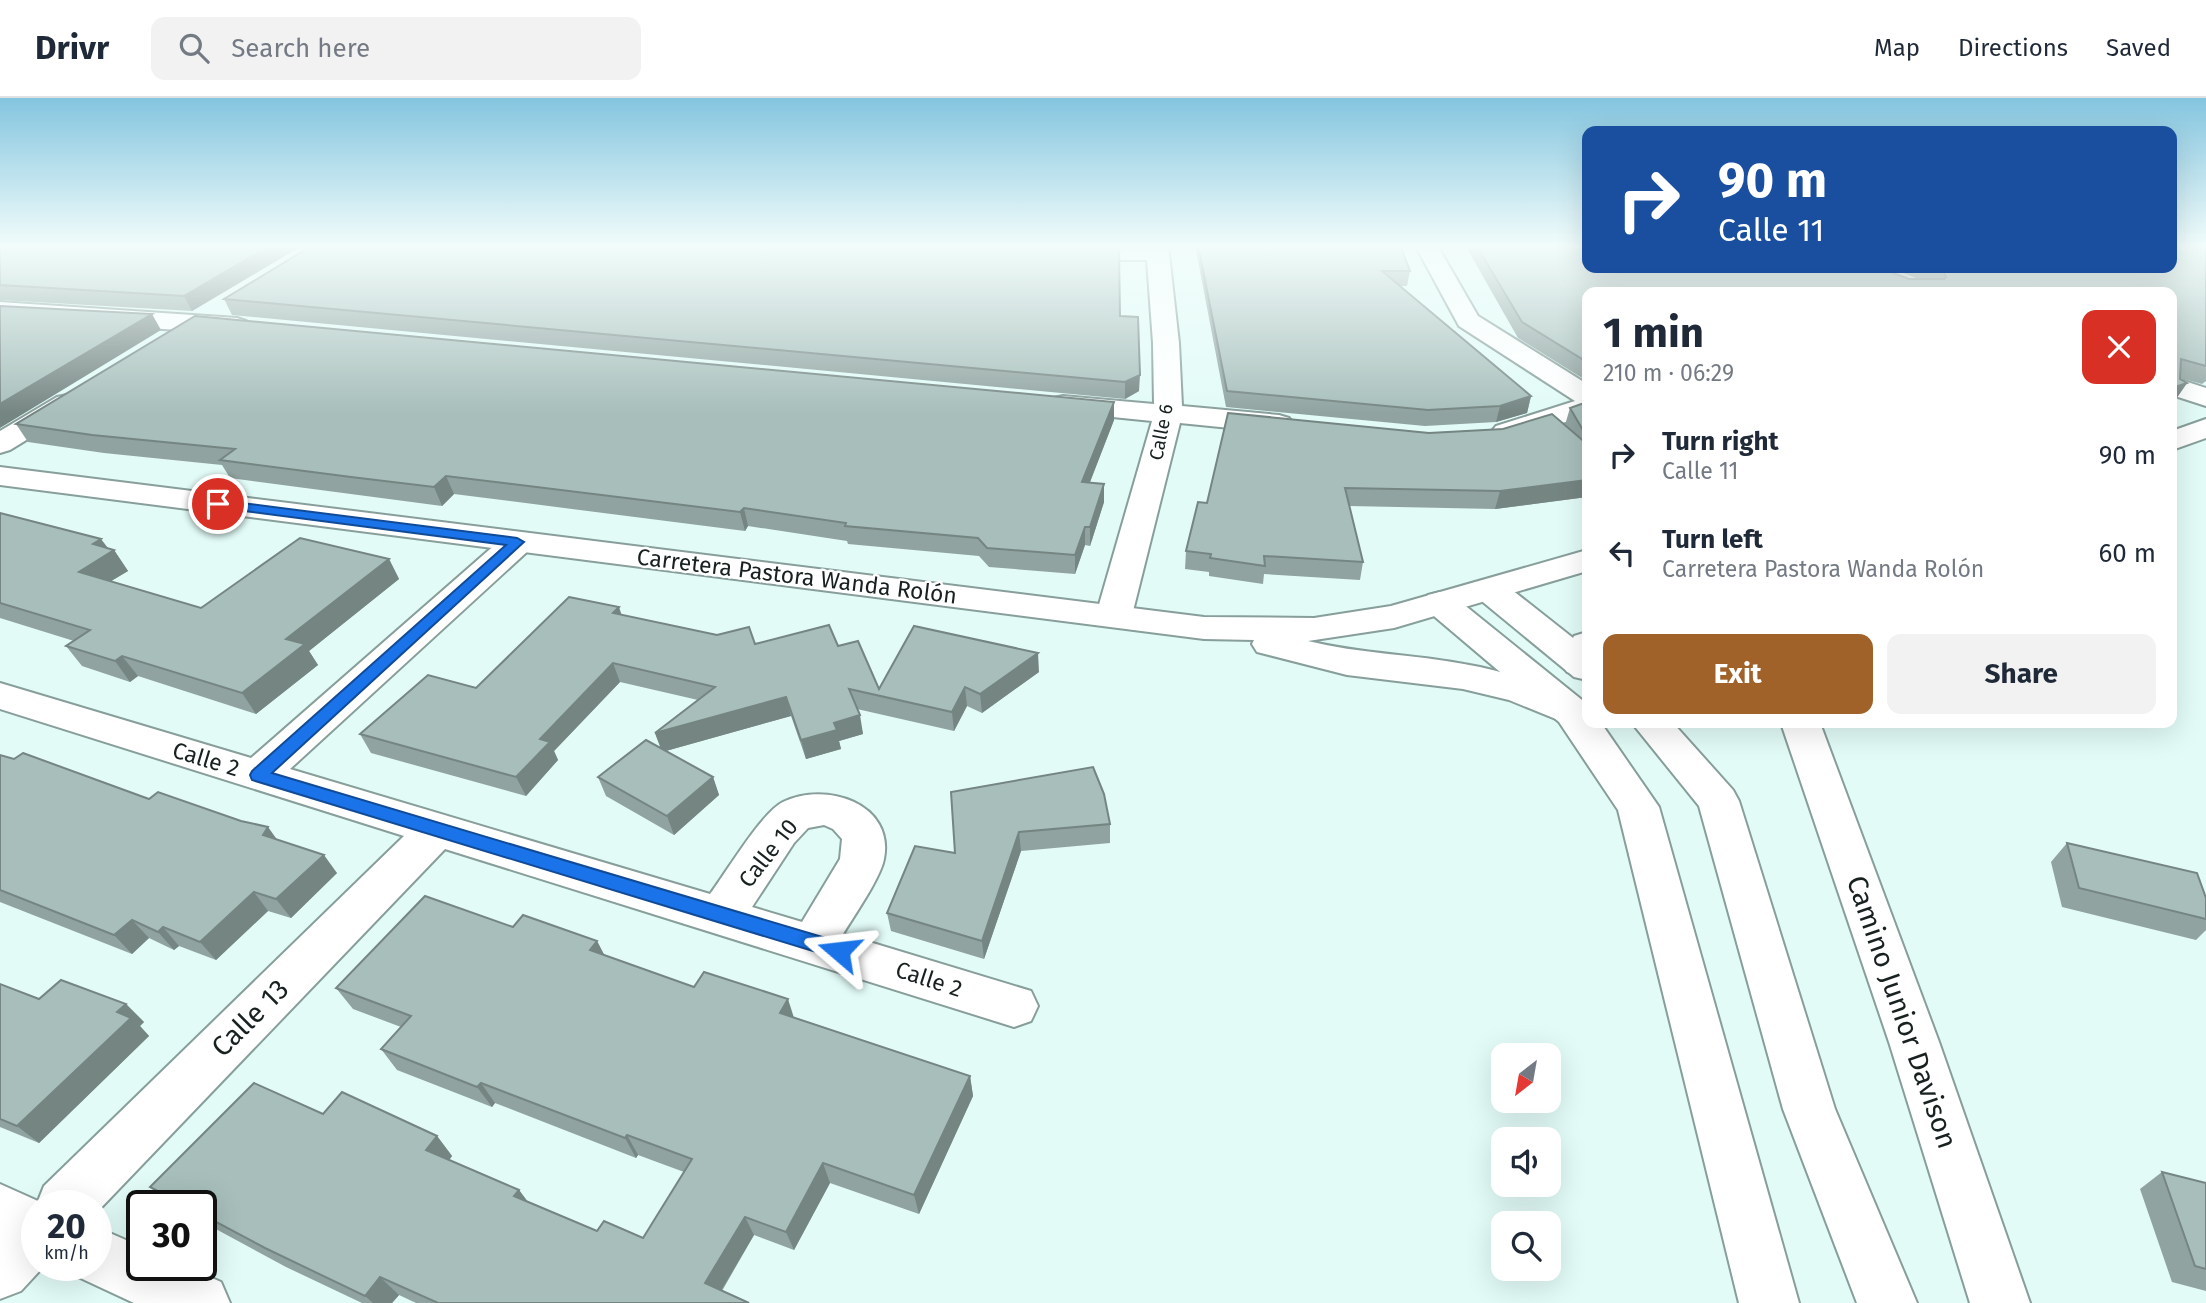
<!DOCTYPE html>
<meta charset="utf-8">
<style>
body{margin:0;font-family:"Fira Sans",sans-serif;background:#f2f2f3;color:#1f2937;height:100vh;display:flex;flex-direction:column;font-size:26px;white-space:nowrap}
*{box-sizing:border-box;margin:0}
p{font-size:23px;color:#747a83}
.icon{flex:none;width:38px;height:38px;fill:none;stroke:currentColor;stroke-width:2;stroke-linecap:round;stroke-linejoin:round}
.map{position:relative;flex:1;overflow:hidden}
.panel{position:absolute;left:1582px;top:189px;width:595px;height:441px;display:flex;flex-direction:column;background:#fff;border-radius:14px;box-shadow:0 7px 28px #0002}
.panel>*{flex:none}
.banner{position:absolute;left:1582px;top:28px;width:595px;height:147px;border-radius:14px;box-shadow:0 7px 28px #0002;background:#1a4fa0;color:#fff;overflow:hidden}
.needle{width:46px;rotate:211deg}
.controls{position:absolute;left:1491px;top:945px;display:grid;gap:14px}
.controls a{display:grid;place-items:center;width:70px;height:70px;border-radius:14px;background:#fff;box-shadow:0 7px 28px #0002;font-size:35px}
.speed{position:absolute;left:21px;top:1092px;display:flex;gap:14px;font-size:35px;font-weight:700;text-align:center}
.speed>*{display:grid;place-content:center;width:91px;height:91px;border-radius:50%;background:#fff;box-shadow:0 7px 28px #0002;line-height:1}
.speed small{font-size:18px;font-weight:400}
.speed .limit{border:4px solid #111;border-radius:10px;background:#fff;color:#111}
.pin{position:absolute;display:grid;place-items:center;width:60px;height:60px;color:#fff;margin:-30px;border:4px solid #fff;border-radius:50%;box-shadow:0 2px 7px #0007}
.me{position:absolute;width:77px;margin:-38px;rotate:287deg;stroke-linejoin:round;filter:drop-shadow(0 0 5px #0008)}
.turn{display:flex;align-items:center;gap:24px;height:147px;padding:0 21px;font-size:32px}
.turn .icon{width:91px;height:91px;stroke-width:2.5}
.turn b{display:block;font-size:49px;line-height:60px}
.round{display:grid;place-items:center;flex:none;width:74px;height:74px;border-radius:14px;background:#f2f2f3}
.summary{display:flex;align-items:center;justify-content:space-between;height:119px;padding:0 21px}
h1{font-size:42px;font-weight:700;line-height:52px}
.cta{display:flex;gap:14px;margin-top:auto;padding:14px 21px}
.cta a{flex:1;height:80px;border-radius:14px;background:#a1622a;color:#fff;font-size:28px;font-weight:700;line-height:80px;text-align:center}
.cta a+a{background:#f2f2f3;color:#1f2937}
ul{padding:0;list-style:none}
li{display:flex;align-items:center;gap:21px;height:98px;padding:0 21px}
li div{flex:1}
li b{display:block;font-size:26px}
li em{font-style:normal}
header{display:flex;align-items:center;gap:42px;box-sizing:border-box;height:98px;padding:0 35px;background:#fff;border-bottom:2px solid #e0e1e3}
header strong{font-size:33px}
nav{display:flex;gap:38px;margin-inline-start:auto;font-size:24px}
.search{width:490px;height:63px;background:#f2f2f3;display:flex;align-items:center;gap:18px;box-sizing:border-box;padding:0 24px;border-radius:14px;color:#747a83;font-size:26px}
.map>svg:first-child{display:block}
</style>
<header>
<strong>Drivr</strong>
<div class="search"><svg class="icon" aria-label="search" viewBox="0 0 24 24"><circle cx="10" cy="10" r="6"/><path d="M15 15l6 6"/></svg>Search here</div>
<nav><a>Map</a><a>Directions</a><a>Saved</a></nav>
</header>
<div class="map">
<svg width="2206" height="1205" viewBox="0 0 2206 1205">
<rect width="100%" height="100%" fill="#e2fbf7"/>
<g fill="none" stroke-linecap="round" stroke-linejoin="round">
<defs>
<g id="minor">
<polygon points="1168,147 1179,245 1182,308 1279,317 1289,320 1294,326 1289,332 1279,335 1180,325 1132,517 1127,525 1114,528 1101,525 1096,517 1152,323 1063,314 1053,312 1049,306 1053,300 1063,298 1154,306 1153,245 1147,162 1068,162 1060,160 1056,155 1060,150 1068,148"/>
<polygon points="1415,147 1437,147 1478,218 1587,286 1587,317 1516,340 1506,343 1496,340 1491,334 1496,328 1575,303 1459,228"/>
<polygon points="1906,170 1938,170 1934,175 1888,194 1855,194 1858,189"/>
<polygon points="0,204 237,220 246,223 250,228 246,233 237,236 0,220"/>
<polygon points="2172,279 2206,290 2206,308 2172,297"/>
<polygon points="67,297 77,299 81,305 77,311 10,352 0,355 0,333 57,299"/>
<path d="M517 435 529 438 534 445 529 452 290 671 710 796C726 775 761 715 783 704 825 683 895 705 884 761 881 779 854 818 843 836L1031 893 1038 908 1031 923 1014 929 445 751 96 1115V1108H37V1167H45L21 1193 0 1201V1086L38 1103 44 1088 404 738 0 611V585L251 660 505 438ZM824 727 833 731 842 741 840 761 802 824 752 809 794 745 808 730Z"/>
<polygon points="1490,481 1502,484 1587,551 1587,582 1574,579 1478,500 1473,492 1478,484"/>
<polygon points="1440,494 1452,497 1587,606 1587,625 1601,625 1659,709 1799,1205 1739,1205 1618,712 1559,624 1428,513 1422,505 1428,497"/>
<polygon points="1632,625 1673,625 1733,692 1739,703 1835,1011 1917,1205 1857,1205 1783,1011 1699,708"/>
<polygon points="1781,625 1820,625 1939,944 2030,1205 1970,1205 1889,944"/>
<polygon points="96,1129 142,1149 142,1167 183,1167 221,1184 230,1205 134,1205 76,1178 71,1167 96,1167"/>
</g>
<g id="tertiary">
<polygon points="2206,321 2206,340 2172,352 2172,333"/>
<path d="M0 369 1204 519 1314 520 1391 508 1587 452V473L1394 530 1308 543C1360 556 1412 556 1464 566 1507 573 1546 588 1587 606V624L1573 628 1509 602 1463 591 1347 577 1257 554 1252 546 1254 542 1204 541 0 387Z"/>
<polygon points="1587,534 1587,575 1580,577 1567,574 1561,565 1574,538"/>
</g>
</defs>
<use href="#minor" stroke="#879e9a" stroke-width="4"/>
<use href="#tertiary" stroke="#879e9a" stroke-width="4"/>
<use href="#minor" fill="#fff" fill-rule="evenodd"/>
<use href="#tertiary" fill="#fff" fill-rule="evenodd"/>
</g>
<g fill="#90a3a0">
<polygon points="0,147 303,147 192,213 0,202"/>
<polygon points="1195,147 1400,147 1410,173 1407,188 1400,188 1531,298 1527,315 1496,324 1425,328 1226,309"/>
<polygon points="1465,147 1587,147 1909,181 1919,181 1890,170 2172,170 2206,147 2206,283 2202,286 2180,280 2187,285 2176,301 2172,303 2172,194 1587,194 1587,283 1518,240"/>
<polygon points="224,201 1120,218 1139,293 1125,301 232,217"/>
<polygon points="1114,304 1114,322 1090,384 1104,404 1090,448 1085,447 1075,476 989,469 979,458 848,446 847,443 748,428 745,433 454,396 442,408 230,380 222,367 104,355 28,344 16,326"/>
<polygon points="1587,304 1587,399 1495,411 1349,408 1363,464 1360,482 1264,476 1263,486 1209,478 1209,474 1185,471 1186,453 1207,405 1429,335 1565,327 1570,310"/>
<polygon points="0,415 114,452 128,473 111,483 201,510 389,461 399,481 309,553 318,567 256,616 138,578 130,584 82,568 66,548 74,543 0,520"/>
<polygon points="621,517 755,546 838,548 879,591 1039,574 982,615 967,608 954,633 857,611 863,636 839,643 841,651 806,661 791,618 666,653 713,679 719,697 674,737 606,698 598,679 661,650 655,635 698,602 620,584 554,653 558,662 526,698 371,655 360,636 476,590"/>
<polygon points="0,657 149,701 277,741 337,775 291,820 268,813 216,862 179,848 174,852 149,840 132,856 0,804"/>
<polygon points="951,694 1110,726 1110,745 1021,753 984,861 891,833 887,815 955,755"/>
<polygon points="2067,745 2206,800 2206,832 2196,842 2062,809 2051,764"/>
<polygon points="513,829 597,843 604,857 694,889 794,919 970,978 973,998 919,1116 830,1085 794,1152 754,1137 722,1193 749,1205 416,1205 399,1197 392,1205 362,1205 286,1169 201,1123 201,1108 173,1108 150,1089 323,1016 437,1038 452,1058 449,1062 519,1092 528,1104 597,1133 643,1140 684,1074 638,1057 636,1060 495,1005 492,1009 397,972 381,951 401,929 353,911 336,890"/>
<polygon points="0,886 39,901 126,906 144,924 140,928 149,938 39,1045 0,1029"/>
<polygon points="2162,1074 2206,1085 2206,1193 2172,1184 2140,1091"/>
</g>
<g fill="#758582">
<polygon points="271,147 303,147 192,213 184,198"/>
<polygon points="152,216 161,232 0,330 0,306"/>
<polygon points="1140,277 1139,293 1125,301 1125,284"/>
<polygon points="2187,285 2176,301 2172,303 2172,290"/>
<polygon points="1531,298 1527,315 1496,324 1500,308"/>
<polygon points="1114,304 1114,322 1083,402 1082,384"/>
<polygon points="446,378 454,396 442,408 434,389"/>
<polygon points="1587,382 1587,399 1495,411 1500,393"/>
<polygon points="1104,386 1104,404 1090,448 1090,429"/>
<polygon points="744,410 748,428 745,433 740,414"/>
<polygon points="1085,429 1085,447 1075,476 1075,457"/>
<polygon points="101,441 111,454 114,452 128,473 93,494 79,474 93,446"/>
<polygon points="389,461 399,481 309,553 318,567 256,616 242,595 286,541"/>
<polygon points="619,509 625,527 613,515"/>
<polygon points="1038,555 1039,574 982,615 980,596"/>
<polygon points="122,558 138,578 130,584 115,563"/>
<polygon points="613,565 620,584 554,653 558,662 526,698 516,679 540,641"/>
<polygon points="965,589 967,608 954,633 952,614"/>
<polygon points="786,599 791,618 662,654 655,635"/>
<polygon points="860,617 863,636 839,643 841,651 806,661 801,642 834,625"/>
<polygon points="713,679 719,697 674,737 667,718"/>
<polygon points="268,729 281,747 263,737"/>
<polygon points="1019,734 1021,753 984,861 982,843"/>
<polygon points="324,757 337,775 291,820 276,801"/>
<polygon points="254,794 268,813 216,862 200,844"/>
<polygon points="132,822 149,840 132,856 114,837"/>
<polygon points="163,829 179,848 174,852 158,834"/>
<polygon points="597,843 608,864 590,852"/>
<polygon points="788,901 795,923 780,915"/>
<polygon points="126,906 144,924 140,928 149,938 39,1045 17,1028 117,914"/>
<polygon points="970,978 973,998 919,1116 914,1097"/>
<polygon points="481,985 495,1005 492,1009 477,989"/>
<polygon points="627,1037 638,1057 636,1060 625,1040"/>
<polygon points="437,1038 452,1058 442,1072 426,1052"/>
<polygon points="823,1065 830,1085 794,1152 786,1134"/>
<polygon points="519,1092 533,1111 514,1098"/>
<polygon points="745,1119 754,1137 715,1203 705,1185"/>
<polygon points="380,1179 399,1197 392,1205 373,1205 365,1198"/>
</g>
<g fill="#a7beba" stroke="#758582" stroke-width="2">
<polygon points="0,147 271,147 184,198 0,187"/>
<polygon points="313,147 808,147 831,149 1119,150 1120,218 1138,219 1140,277 1125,284 224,201"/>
<polygon points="1198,147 1400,147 1410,173 1382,173 1531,298 1500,308 1428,312 1227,293"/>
<polygon points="1476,147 1587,147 1587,170 1880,170 1909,181 1944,181 1946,179 1943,172 1936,170 2172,170 2172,147 2206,147 2206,268 2181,261 2180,281 2187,285 2172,290 2172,194 1587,194 1587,264 1522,224"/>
<polygon points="0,208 152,216 0,306"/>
<polygon points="195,218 1114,304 1082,384 1104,386 1090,429 1085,429 1075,457 987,450 978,440 845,428 846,425 744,410 740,414 446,378 434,389 351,379 220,362 235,351 92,337 16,326"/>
<polygon points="1587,304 1587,339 1570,310"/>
<polygon points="1228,315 1429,335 1503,331 1552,316 1587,346 1587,382 1500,393 1345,390 1363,464 1264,458 1265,468 1210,460 1211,456 1186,453 1198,404 1207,405"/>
<polygon points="0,415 101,441 93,446 114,452 79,474 201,510 300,440 389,461 286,541 305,546 242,595 122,558 115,563 66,548 90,532 0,505"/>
<polygon points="569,499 619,509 613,515 717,537 749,529 755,546 829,527 838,548 858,543 879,591 914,528 1038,555 980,596 965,589 952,614 849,591 860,617 834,625 837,632 801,642 786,599 655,635 715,589 613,565 540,641 550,644 516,679 360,636 428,577 476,590"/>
<polygon points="646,642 713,679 667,718 598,679"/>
<polygon points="23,655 149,701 158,694 241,723 268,729 263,737 324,757 276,801 254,794 200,844 163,829 158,834 132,822 114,837 0,792 0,657 14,661"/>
<polygon points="1093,669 1104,696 1110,726 1019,734 982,843 887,815 915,748 955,755 951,694"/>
<polygon points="2067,745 2197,775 2206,800 2206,821 2079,790"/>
<polygon points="425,798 513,829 523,817 597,843 590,852 694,889 704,874 788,901 780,915 970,978 914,1097 823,1065 786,1134 745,1119 705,1185 749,1205 438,1205 380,1179 365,1198 265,1150 201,1116 201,1108 186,1108 150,1089 254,985 323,1016 342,994 437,1038 426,1052 519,1092 514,1098 597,1133 604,1123 643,1140 692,1061 627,1037 625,1040 481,985 477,989 381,951 411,918 336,890"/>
<polygon points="61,882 126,906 117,914 131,920 17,1028 0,1021 0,886 39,901"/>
<polygon points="2162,1074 2206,1085 2206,1171 2195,1168"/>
</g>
<linearGradient id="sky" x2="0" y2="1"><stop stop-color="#84c5df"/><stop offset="0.47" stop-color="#f2fdfb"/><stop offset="1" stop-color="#f2fdfb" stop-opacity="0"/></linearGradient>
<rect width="2206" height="316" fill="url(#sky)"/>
<polygon fill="#1a73e8" stroke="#114b97" stroke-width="2" points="218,402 517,440 524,444 272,675 839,844 845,847 848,853 845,858 839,861 252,682 250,677 252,673 506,447 213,409 213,403"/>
<g text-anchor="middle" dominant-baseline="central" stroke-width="5" stroke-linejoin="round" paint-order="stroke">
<g font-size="19" fill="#182120" stroke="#fff">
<text transform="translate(1161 334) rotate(-79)">Calle 6</text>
</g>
<g font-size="23" fill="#182120" stroke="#fff">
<text transform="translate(797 478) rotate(7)">Carretera Pastora Wanda Rolón</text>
<text transform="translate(206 661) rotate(17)">Calle 2</text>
<text transform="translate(768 755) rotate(-52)">Calle 10</text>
<text transform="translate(929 881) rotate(18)">Calle 2</text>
</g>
<g font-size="28" fill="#182120" stroke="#fff">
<text transform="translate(1902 914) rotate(71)">Camino Junior Davison</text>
<text transform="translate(250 920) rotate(-45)">Calle 13</text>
</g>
</g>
</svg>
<div class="controls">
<a><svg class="needle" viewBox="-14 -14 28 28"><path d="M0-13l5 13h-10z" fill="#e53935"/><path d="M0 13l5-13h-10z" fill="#747a83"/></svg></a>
<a><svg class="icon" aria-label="sound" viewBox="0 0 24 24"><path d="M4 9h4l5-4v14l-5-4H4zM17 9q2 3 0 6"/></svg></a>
<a><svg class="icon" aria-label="search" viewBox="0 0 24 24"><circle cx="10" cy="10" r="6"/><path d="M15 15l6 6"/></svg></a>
</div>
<div class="speed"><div>20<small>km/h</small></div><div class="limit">30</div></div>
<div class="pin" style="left:218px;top:406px;background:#d93025"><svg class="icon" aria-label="arrive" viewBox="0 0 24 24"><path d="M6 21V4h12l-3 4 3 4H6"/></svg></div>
<svg class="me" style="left:839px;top:853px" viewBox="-20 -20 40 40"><path d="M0-17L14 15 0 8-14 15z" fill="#1a73e8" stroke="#fff" stroke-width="4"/></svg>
<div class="banner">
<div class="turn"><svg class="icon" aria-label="right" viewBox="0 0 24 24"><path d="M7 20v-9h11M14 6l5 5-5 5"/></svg><div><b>90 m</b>Calle 11</div></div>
</div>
<section class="panel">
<div class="summary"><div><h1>1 min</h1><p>210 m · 06:29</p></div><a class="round" style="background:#d93025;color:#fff"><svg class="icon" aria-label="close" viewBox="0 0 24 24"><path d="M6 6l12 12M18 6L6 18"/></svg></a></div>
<ul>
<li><svg class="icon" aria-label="right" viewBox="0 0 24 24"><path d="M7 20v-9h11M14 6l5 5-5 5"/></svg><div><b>Turn right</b><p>Calle 11</p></div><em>90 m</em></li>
<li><svg class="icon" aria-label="left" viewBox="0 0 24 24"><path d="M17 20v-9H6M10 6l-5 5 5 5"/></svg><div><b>Turn left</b><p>Carretera Pastora Wanda Rolón</p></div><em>60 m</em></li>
</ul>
<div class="cta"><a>Exit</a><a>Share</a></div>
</section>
</div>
